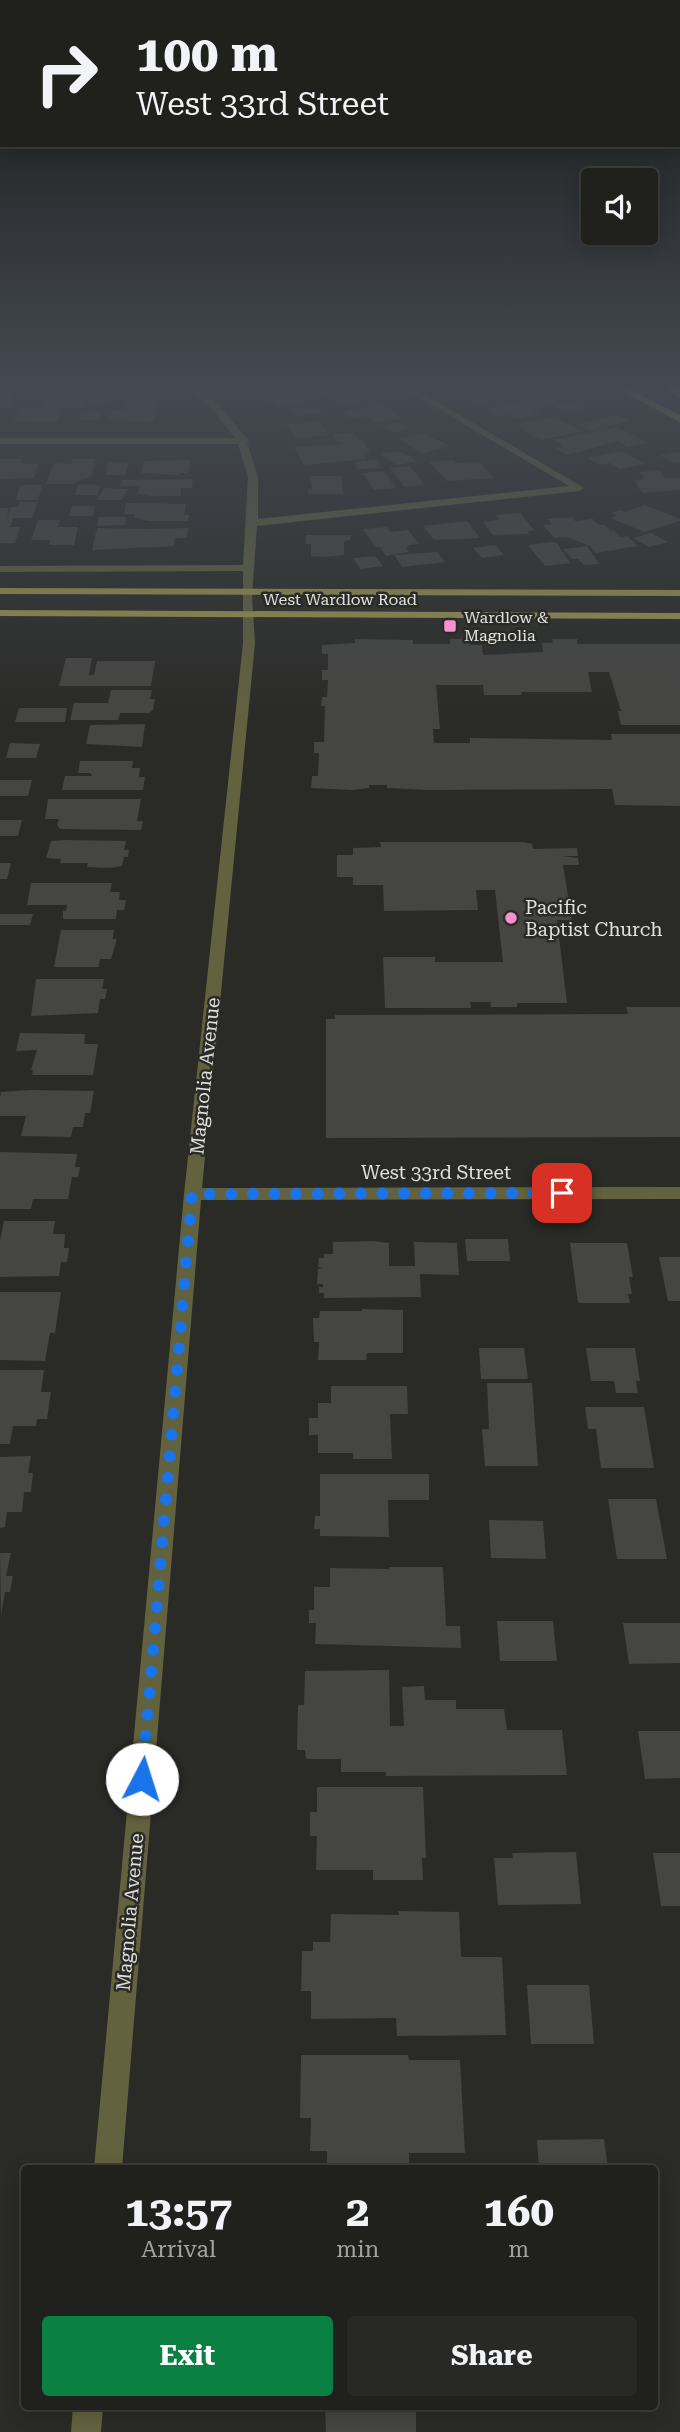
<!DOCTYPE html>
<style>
body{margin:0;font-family:"Roboto Serif",serif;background:#282826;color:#f1f3f6;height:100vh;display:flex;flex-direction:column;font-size:26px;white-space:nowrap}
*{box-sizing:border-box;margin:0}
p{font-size:23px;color:#a2a3a4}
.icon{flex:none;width:38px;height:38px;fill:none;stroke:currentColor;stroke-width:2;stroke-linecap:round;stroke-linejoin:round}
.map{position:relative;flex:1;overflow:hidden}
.drawer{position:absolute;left:21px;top:2165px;width:637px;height:245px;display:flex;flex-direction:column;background:#20201d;border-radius:7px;box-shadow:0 4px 18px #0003,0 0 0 2px #3d3e3b}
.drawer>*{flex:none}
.banner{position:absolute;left:0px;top:0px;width:681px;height:147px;box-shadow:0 4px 18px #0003,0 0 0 2px #3d3e3b;background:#20201d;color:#f1f3f6;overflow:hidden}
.buttons{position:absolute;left:581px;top:168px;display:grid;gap:14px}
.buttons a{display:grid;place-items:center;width:77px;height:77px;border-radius:7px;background:#20201d;box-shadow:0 4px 18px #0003,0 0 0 2px #3d3e3b;font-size:35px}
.pin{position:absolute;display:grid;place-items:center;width:60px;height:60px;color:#fff;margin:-30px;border-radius:14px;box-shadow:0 4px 10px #0006}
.me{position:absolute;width:77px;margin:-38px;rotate:5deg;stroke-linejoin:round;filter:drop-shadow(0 0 5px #0008)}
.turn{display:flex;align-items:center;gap:24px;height:147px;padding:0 21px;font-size:32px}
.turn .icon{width:91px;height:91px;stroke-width:2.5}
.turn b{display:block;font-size:49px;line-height:60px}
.eta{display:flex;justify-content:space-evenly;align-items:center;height:119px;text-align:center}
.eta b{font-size:42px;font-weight:700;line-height:49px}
.primary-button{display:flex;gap:14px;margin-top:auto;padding:14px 21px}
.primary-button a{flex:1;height:80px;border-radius:7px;background:#0b8043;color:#fff;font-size:28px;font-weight:700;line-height:80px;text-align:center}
.primary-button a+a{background:#282826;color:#f1f3f6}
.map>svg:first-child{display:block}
</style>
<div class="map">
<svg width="680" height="2432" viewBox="0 0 680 2432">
<rect width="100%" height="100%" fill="#2a2a27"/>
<g fill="#454542">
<polygon points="72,384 98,384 83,388 87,392 97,390 108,398 117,400 93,404 65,388 75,386"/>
<polygon points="325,384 345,384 359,393 351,395 365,403 345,407 312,387"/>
<polygon points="491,386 510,397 478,404 466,397 475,396 466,390"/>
<polygon points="543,386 555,392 537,396 526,390"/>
<polygon points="289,388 307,402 295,404 298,406 280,406 273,401 264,402 256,396"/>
<polygon points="0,392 15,392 9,407 0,407"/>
<polygon points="545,396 558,403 532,409 541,414 516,419 507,414 498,416 486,409"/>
<polygon points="137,397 150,397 155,400 155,403 158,403 154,422 109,420 112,410 125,410 126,403 132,403"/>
<polygon points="46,399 84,400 82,407 55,407 54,409 61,410 58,422 13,421 21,407 43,407"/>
<polygon points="573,402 585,409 565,413 553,406"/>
<polygon points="382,404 401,418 376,423 365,416 350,418 342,412"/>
<polygon points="314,406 324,412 299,416 292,409"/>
<polygon points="81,412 102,412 100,420 79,420"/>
<polygon points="618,415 630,421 590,431 578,424"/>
<polygon points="553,417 584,431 541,440 521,429 525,429 518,424"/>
<polygon points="319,421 329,435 296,438 286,424"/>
<polygon points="400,422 411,429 392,433 381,426"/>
<polygon points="616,427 648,442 628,447 618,441 567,455 554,448 564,446 554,440"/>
<polygon points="355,433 358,440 363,440 370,452 363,453 366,459 304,465 294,447 344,444 337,442 333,434"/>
<polygon points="424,433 438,441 442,441 449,447 421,453 398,438"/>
<polygon points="396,451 406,454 418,461 397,465 380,454"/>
<polygon points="622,451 645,464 620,469 610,463 600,465 588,458"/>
<polygon points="676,452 680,454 680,462 674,463 660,455"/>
<polygon points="0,459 22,459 20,463 38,464 34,478 0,479"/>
<polygon points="73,459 96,459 92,475 73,484 46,484 54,463 71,464"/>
<polygon points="191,460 188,473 179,473 179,475 141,473 144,461"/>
<polygon points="378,460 381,468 357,469 355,461"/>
<polygon points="453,460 456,463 479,462 494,478 447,481 429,462"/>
<polygon points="107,462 129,462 125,475 106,475"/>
<polygon points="410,466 425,485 405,487 390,468"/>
<polygon points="384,471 396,488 374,490 362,473"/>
<polygon points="660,471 665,478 680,478 680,490 642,493 634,480 644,479 640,472"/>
<polygon points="310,476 341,476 344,494 308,494 308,490 312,489"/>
<polygon points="193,479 192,488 181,488 181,496 149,496 137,493 140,486 120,486 121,480"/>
<polygon points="84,484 100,485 98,495 75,495 78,485"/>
<polygon points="20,485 42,485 38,500 16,500"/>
<polygon points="104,488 128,489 122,500 97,500"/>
<polygon points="20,502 38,502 32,518 13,518 10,527 20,527 15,543 0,543 0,508 9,508 5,524 11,507 18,507"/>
<polygon points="126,503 186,504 184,515 189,515 188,521 147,521 134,517 134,514 124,514"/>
<polygon points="645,505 680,519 680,521 644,532 611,518 617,515 611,513 620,510 625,512"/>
<polygon points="72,506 95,506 93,516 69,516"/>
<polygon points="520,513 534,530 527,531 529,534 493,535 483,522 500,520 496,515"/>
<polygon points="99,517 124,517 126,518 125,525 97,526"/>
<polygon points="571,517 575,521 593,519 599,525 605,525 610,531 614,530 620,537 627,536 638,546 596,553 590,546 567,537 555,538 543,525 552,524 547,519"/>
<polygon points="38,520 60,520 58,527 78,527 74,545 49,545 50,540 31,540"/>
<polygon points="467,521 480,538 434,540 423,526"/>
<polygon points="387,527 390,532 408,530 419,544 408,545 409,547 406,548 409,552 386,556 380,547 375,547 363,529"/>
<polygon points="97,528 146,529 188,528 187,538 175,538 174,546 92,550"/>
<polygon points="651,533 668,542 649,547 633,538"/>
<polygon points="306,535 351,535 351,539 344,542 344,555 325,557 311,556 311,544 306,544"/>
<polygon points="553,542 557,543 570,563 545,566 528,545"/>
<polygon points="495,545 504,555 482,558 473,548"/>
<polygon points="587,546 599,564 584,565 578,559 572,559 563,549"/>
<polygon points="437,552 445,562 402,567 394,555"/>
<polygon points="375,556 383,566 360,569 353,558"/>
<polygon points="355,639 413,640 413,644 450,644 450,639 470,639 470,645 482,645 483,655 543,652 542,643 553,643 552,639 577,639 577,644 680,644 680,725 621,725 618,711 621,711 609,672 588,672 592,692 521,692 522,695 484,695 483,685 436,685 440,729 433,729 434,743 470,743 470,738 612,740 611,734 680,734 680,806 615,805 612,789 428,790 387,788 387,785 369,785 369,788 352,790 311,788 312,776 318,776 319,753 314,753 314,742 324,742 325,706 321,706 322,697 327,697 328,680 322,680 322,670 328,670 328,654 322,654 322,645 355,643"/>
<polygon points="66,658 92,658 89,675 94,675 97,661 155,661 151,686 59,686"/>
<polygon points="111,690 152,690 150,699 155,699 153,710 149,713 120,713 118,720 70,720 74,703 108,703"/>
<polygon points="19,708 67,708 65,722 15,722"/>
<polygon points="145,724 142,747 86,744 90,725"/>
<polygon points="10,743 40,744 36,758 6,758"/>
<polygon points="80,761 133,761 132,768 140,768 139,777 145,777 143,790 62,790 65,776 92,776 90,773 78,773"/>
<polygon points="0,780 32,780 28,796 0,796"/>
<polygon points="48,799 141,799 137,821 143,821 141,830 60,829 57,825 59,819 45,819"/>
<polygon points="0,820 22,820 18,836 0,836"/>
<polygon points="66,840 126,841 124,850 129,850 128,857 124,857 122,866 111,868 87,867 88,863 60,863 61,859 46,858 51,841"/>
<polygon points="380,842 523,842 532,844 533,849 577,848 578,856 562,856 578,858 579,865 563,865 572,920 557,920 567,1003 517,1003 517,1007 491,1007 490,1002 470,1002 471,1008 385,1008 383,957 435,957 435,962 503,962 495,890 476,890 478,910 384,911 383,885 353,885 353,877 337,877 337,855 353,855 353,848 381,847"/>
<polygon points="0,863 11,863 7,879 0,879"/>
<polygon points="31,883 112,883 110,892 120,892 119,900 126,900 124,910 117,910 116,919 63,919 63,911 66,911 67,905 27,905"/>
<polygon points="0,914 33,914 30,925 0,925"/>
<polygon points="61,930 114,930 113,939 117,939 111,959 100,959 99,967 54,967"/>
<polygon points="36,979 104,979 102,989 107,989 105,999 100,999 98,1013 31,1016"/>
<polygon points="626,1007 680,1007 680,1137 326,1138 326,1019 335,1019 335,1015 628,1014"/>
<polygon points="20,1033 85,1034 84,1044 98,1044 93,1075 32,1075 33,1070 31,1070 37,1050 16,1051"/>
<polygon points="30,1090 94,1091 90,1113 85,1113 83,1127 73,1127 71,1137 21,1136 26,1116 0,1116 0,1097 1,1092"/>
<polygon points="0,1152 77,1154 75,1167 80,1167 78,1177 72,1177 68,1199 33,1199 31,1209 0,1209"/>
<polygon points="4,1221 55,1221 53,1234 65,1234 64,1248 69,1248 67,1262 61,1262 59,1276 0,1277 0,1241"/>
<polygon points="465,1239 508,1239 510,1261 467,1261"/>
<polygon points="373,1241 389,1243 389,1266 415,1266 414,1242 457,1243 459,1275 420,1274 421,1297 324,1298 324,1293 319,1293 319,1287 323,1287 323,1284 317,1284 318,1269 324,1268 318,1267 319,1258 324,1258 324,1254 333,1254 333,1242"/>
<polygon points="570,1243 627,1243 633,1277 629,1277 632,1294 628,1294 630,1303 578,1303"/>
<polygon points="659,1257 680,1257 680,1301 668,1301"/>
<polygon points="0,1292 61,1292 55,1333 50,1333 45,1361 0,1360"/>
<polygon points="362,1309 403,1310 403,1353 367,1353 366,1360 318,1360 319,1342 314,1342 313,1318 319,1318 320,1311 362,1311"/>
<polygon points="479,1348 524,1348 528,1379 481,1379"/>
<polygon points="586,1348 635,1348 640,1381 636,1381 638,1393 616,1393 614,1381 591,1381"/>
<polygon points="0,1370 44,1370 41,1392 51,1392 47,1419 37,1419 36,1426 13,1426 10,1444 0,1444"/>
<polygon points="487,1383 532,1383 538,1466 485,1466 482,1429 489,1429"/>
<polygon points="331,1386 407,1386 408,1414 390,1414 392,1459 353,1459 353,1453 318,1453 318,1435 309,1435 309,1418 318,1418 318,1403 331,1403"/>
<polygon points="585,1407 644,1407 654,1468 601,1468 596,1429 588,1429"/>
<polygon points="31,1456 28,1473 33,1473 31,1492 24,1492 22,1512 7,1512 5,1527 0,1528 0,1457"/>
<polygon points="320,1474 429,1474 429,1500 388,1500 389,1537 320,1536 320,1529 314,1529 315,1516 320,1516"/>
<polygon points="608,1499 656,1499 667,1559 617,1559"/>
<polygon points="489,1520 543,1521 546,1559 491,1558"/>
<polygon points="0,1553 11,1553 6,1576 13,1576 10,1592 5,1592 1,1615"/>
<polygon points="389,1567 443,1567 446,1626 460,1626 461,1648 315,1644 316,1623 309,1623 309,1610 314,1610 314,1587 330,1587 330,1568 389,1569"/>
<polygon points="497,1621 553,1621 557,1661 500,1661"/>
<polygon points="623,1623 680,1623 680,1663 629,1664"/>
<polygon points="389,1670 390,1726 404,1726 402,1687 424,1686 425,1700 456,1700 456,1709 504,1709 507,1730 562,1730 567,1775 386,1776 386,1772 341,1772 341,1759 306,1759 305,1750 297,1750 298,1705 304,1705 305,1671"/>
<polygon points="638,1731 680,1731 680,1778 645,1779"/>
<polygon points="317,1787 423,1787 426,1858 422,1858 423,1880 373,1880 373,1870 316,1870 317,1836 310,1836 310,1812 317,1812"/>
<polygon points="576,1852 581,1904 498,1905 494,1858 513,1858 512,1853"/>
<polygon points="653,1853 680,1853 680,1906 661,1906"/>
<polygon points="398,1911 459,1912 461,1957 502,1957 506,2035 397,2036 396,2018 311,2019 311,1991 301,1991 302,1951 313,1951 313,1942 330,1942 331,1914 399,1915"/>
<polygon points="527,1985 589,1985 594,2044 531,2044"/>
<polygon points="301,2055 408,2055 409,2060 460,2060 465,2153 409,2153 409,2168 327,2168 327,2151 310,2151 311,2118 300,2118"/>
<polygon points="604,2139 608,2168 539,2168 537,2140"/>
<polygon points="325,2406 416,2406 416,2432 326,2432"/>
</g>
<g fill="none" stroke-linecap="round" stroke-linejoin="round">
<g fill="#63623f" fill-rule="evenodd">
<polygon points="184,384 194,384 220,407 249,441 247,443 258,477 258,519 569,486 396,384 407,384 584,488 579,491 257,526 252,596 255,643 202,1188 680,1187 680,1199 201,1200 122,2168 94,2168 184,1194 243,643 243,571 0,572 0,566 243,565 248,477 238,444 0,444 0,438 235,438 214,411"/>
<polygon points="73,2406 103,2406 101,2432 71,2432"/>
</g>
<g fill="#9c994f" fill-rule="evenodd">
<polygon points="608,384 619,384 680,415 680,422"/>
<polygon points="656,384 667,384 680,390 680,397"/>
<polygon points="0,588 680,590 680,596 0,594"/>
<polygon points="0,610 680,613 680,619 0,616"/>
</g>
</g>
<linearGradient id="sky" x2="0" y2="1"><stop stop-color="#171715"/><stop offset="0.53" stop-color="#444a52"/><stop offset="1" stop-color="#444a52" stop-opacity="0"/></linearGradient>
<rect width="680" height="725" fill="url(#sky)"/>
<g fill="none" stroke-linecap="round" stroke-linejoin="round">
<polyline stroke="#1a73e8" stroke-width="12" stroke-dasharray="0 21.6" points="142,1779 192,1194 562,1193"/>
</g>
<g fill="#f690d0" stroke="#2a2a27" stroke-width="2.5">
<rect x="443" y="619" width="14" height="14" rx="3.5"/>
<circle cx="511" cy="918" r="7"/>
</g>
<g text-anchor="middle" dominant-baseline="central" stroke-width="5" stroke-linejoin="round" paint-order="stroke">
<g font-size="16" fill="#e0e0de" stroke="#2a2a27">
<text x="340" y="599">West Wardlow Road</text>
</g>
<g font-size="16" fill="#e0e0de" stroke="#2a2a27" text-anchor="start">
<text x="464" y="617">Wardlow &amp;<tspan x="464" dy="18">Magnolia</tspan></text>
</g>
<g font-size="19" fill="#e0e0de" stroke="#2a2a27" text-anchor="start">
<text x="525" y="907">Pacific<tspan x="525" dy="22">Baptist Church</tspan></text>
</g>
<g font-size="19" fill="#e0e0de" stroke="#2a2a27">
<text transform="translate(205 1076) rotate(-84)">Magnolia Avenue</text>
<text x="436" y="1172">West 33rd Street</text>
<text transform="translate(130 1912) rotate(-85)">Magnolia Avenue</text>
</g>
</g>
</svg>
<div class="buttons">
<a><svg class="icon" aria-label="sound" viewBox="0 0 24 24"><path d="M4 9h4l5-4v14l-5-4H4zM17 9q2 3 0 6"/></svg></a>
</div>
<div class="pin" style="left:562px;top:1193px;background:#d93025"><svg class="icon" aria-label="arrive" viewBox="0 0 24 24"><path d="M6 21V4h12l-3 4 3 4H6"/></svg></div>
<svg class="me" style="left:142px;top:1779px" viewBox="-20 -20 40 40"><circle r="19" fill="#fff"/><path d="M0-13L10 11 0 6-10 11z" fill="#1a73e8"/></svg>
<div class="banner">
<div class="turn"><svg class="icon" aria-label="right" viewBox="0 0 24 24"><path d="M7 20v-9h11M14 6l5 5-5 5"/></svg><div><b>100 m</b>West 33rd Street</div></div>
</div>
<section class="drawer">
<div class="eta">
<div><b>13:57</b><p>Arrival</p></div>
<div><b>2</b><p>min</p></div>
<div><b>160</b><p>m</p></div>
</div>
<div class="primary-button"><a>Exit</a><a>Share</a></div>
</section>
</div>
